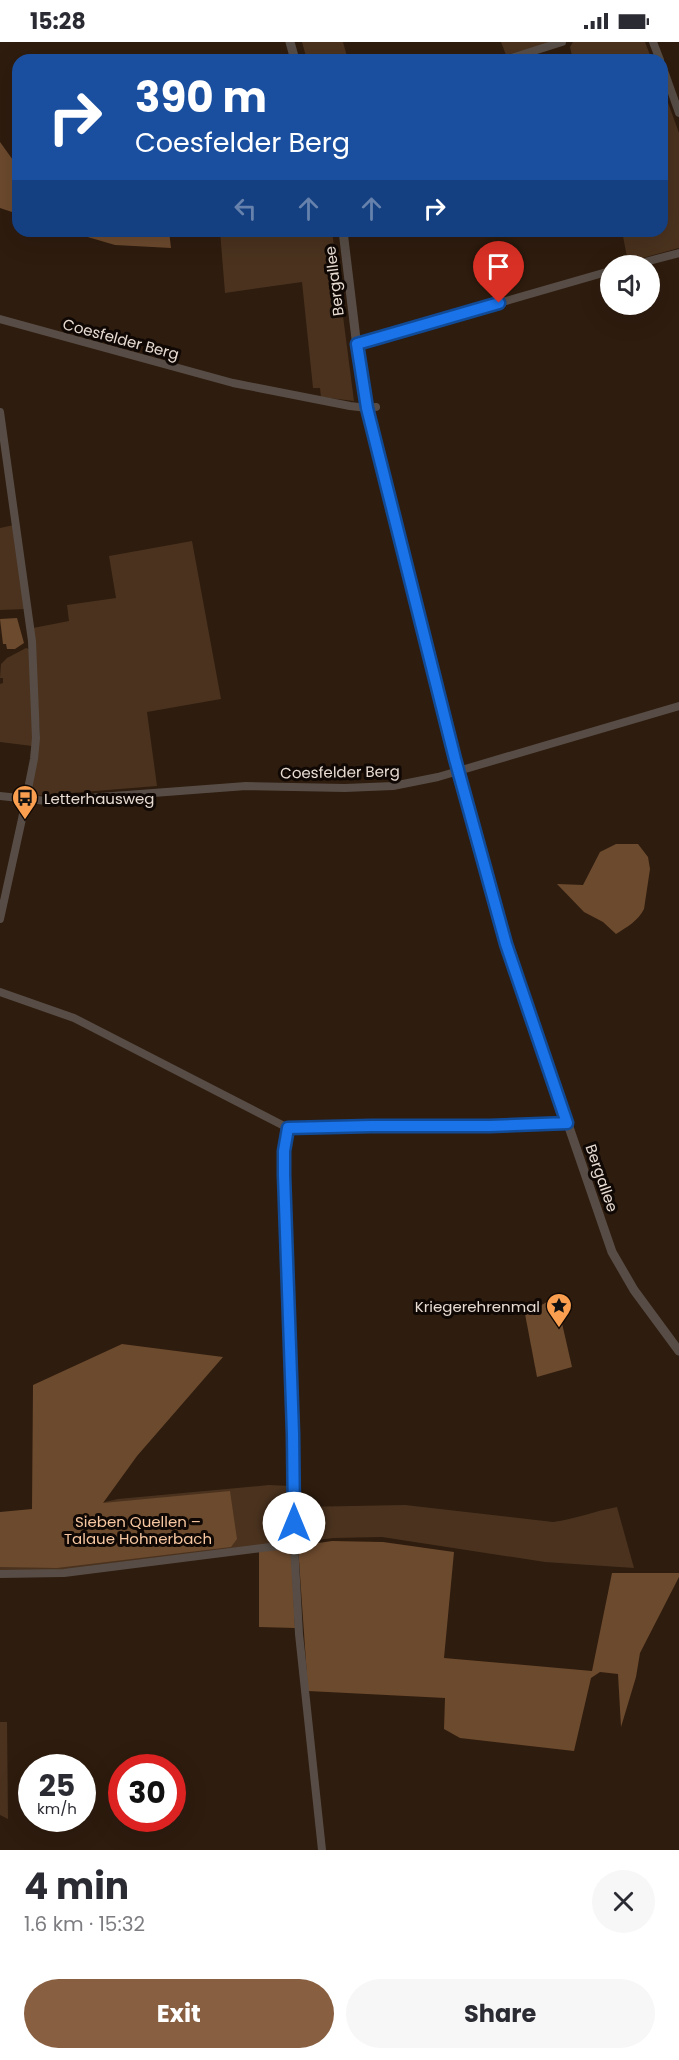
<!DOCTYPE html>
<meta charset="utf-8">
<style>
body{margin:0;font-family:Poppins,sans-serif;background:#f7f7f7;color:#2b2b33;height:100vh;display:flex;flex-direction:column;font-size:22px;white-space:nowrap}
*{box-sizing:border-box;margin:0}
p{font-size:20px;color:#7c7c81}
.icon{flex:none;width:33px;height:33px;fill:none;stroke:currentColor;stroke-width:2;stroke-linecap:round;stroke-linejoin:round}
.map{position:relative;height:1808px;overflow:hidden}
.sheet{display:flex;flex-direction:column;background:#fff;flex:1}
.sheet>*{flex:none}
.top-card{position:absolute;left:12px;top:12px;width:656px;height:183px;border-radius:18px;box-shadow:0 6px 24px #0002;background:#1a4fa0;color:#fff;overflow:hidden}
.buttons{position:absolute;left:600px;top:213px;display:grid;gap:12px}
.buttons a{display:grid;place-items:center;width:60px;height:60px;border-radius:50%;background:#fff;box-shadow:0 6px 24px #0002;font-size:30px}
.speed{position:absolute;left:18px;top:1712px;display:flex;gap:12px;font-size:30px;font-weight:700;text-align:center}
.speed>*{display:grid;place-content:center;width:78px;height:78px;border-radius:50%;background:#fff;box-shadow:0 6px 24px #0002;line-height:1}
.speed small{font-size:15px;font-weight:400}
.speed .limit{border:9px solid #d22;background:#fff;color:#111}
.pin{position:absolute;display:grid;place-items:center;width:51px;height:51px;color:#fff;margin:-62px -26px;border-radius:50% 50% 50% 0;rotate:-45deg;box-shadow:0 0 6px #0007}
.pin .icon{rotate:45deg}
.me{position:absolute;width:66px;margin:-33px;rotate:0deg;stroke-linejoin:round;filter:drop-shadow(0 0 4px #0008)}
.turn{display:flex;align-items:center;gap:21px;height:126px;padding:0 24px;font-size:27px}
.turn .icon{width:78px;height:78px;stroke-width:2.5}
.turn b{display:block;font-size:42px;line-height:51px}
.lanes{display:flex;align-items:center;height:57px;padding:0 24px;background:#0003;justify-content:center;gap:30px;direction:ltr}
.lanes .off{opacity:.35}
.round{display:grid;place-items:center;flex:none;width:63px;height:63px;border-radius:32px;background:#f7f7f7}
.head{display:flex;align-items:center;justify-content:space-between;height:102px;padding:0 24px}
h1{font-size:36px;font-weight:700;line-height:45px}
.cta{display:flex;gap:12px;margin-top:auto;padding:12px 24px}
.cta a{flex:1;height:69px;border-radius:36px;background:#885f40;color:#fff;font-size:24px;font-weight:700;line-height:69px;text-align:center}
.cta a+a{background:#f7f7f7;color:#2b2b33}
.status{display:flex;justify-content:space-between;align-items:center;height:42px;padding:0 30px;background:#fff;direction:ltr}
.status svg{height:16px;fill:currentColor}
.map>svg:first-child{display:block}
</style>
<div class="status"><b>15:28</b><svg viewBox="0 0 49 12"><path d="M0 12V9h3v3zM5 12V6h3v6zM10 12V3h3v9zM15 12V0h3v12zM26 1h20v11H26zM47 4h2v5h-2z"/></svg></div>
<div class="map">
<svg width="679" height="1808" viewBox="0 0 679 1808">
<rect width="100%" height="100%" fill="#2e1c0e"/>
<g fill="#4a321e">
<polygon points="302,0 343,0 348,18 307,18"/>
<polygon points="501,0 553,0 506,13"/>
<polygon points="573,0 645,0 652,18 573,18 570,5"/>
<polygon points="662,44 679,91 679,206 628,220 622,189 662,189"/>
<polygon points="220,189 332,189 354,359 321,355 320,346 313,346 302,240 225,251"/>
<polygon points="14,483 25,567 0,568 0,486"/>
<polygon points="192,499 221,657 147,670 157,744 34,754 30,753 40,694 33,586 69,579 67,563 116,556 109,514"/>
<polygon points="26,606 29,607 33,692 32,704 0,700 0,642 3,641 3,636 0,636 1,622 7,616"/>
<polygon points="269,1443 291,1444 292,1501 71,1529 0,1530 0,1472 91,1463 118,1457"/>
<path d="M405 1463 553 1480C575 1477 595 1469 617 1465L634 1526 545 1520 382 1495 334 1496 298 1500V1465Z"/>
<polygon points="0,1680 7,1680 8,1777 0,1773"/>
</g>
<g fill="#6c4a2e">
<polygon points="0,100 18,125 18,172 0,166"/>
<polygon points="67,189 169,189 171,206 115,203"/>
<polygon points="17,576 24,601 15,607 7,607 6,602 3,602 0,577"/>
<path d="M616 802H638L648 815 650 827 644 867C638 879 627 885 616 892L603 880 584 870 557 842 583 843 600 810Z"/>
<polygon points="556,1255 572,1325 537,1335 525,1272"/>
<polygon points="122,1302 223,1315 137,1414 103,1461 230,1449 237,1497 231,1505 57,1526 0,1525 0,1470 32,1467 33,1343"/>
<polygon points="332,1499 383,1500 454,1510 444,1616 592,1629 612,1531 679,1531 679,1535 640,1611 636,1635 621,1685 618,1632 600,1630 591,1636 574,1709 460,1696 444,1687 445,1656 308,1649 298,1504"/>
<polygon points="291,1506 295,1586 259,1585 259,1509"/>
</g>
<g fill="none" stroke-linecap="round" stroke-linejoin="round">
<g stroke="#574d46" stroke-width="8">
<polyline points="653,0 660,18"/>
<polyline points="505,18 562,0"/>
<polyline points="662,23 679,71"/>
<polyline points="630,224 679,211"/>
<polyline points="0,277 233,341 350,364 367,366 376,365"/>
<polyline points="357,302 610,229"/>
<polyline points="0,370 32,599 36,696 34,717 22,777 0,877"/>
<polyline points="0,754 47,759 246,744 345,746 393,744 438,735 679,664"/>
<polyline points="0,950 74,976 288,1086 433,1083 491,1084 567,1081"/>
<polyline points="288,1086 284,1109 284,1133 293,1392 294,1502"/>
<polyline points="0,1532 64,1531 294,1502 299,1592 322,1808"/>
</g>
<g stroke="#574d46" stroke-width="9">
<polyline points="290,0 295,18"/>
<polyline points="343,189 360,330 367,366 455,717 506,902 612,1210 634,1248 679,1309"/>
</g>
</g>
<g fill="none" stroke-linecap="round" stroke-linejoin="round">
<defs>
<polyline id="route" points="294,1481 293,1392 284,1133 284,1109 288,1086 371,1084 490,1084 567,1081 506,902 455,717 367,366 357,302 499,261"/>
</defs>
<use href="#route" stroke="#114b97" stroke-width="15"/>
<use href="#route" stroke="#1a73e8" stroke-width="10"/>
</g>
<defs>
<symbol id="bus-pin" viewBox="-11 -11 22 30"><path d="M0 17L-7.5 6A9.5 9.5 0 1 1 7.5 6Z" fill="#fa9f4f" stroke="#100804"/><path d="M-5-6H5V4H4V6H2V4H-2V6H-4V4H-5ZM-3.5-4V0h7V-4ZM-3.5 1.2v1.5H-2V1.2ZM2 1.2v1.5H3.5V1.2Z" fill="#111"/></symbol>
<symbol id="sight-pin" viewBox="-11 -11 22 30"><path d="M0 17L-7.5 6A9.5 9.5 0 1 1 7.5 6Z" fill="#fa9f4f" stroke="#100804"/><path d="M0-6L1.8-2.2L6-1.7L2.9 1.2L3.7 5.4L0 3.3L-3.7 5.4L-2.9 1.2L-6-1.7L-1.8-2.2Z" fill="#111"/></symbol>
</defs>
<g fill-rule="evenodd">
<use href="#bus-pin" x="10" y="741" width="30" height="40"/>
<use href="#sight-pin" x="544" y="1249" width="30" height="40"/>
</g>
<g text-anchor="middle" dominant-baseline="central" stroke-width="6" stroke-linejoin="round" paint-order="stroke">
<g font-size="15" fill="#e8dcd3" stroke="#100804">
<text transform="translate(334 239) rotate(-97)">Bergallee</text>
<text transform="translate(121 297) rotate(15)">Coesfelder Berg</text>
<text transform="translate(340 730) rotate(-1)">Coesfelder Berg</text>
<text transform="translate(602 1136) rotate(71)">Bergallee</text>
</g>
<g font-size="15" fill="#e8dcd3" stroke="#100804" text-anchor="start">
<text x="44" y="756">Letterhausweg</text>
<text x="540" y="1264" text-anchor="end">Kriegerehrenmal</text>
</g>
<g font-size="15" fill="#f8c8a2" stroke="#100804">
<text x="138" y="1479">Sieben Quellen –<tspan x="138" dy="17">Talaue Hohnerbach</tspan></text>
</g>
</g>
</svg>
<div class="buttons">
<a><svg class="icon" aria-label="sound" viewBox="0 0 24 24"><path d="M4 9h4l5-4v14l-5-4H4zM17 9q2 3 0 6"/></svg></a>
</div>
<div class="speed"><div>25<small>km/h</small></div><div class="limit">30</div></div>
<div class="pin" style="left:499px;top:261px;background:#d93025"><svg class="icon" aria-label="arrive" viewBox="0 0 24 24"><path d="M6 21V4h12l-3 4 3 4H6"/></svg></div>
<svg class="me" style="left:294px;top:1481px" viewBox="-20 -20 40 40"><circle r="19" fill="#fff"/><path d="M0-13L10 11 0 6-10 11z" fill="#1a73e8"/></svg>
<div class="top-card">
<div class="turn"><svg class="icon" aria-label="right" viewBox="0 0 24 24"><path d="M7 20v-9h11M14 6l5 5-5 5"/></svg><div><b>390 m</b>Coesfelder Berg</div></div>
<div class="lanes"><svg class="icon off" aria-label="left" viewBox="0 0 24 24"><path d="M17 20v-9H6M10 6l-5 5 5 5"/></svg><svg class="icon off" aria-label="ahead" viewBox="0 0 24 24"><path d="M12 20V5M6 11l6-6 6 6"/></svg><svg class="icon off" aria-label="ahead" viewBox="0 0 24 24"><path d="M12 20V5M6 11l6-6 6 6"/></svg><svg class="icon" aria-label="right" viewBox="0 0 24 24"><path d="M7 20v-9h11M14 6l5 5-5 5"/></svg></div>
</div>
</div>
<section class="sheet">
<div class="head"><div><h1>4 min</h1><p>1.6 km · 15:32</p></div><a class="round"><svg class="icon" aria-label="close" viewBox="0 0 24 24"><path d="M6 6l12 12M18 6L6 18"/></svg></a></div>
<div class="cta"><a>Exit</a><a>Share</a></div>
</section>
